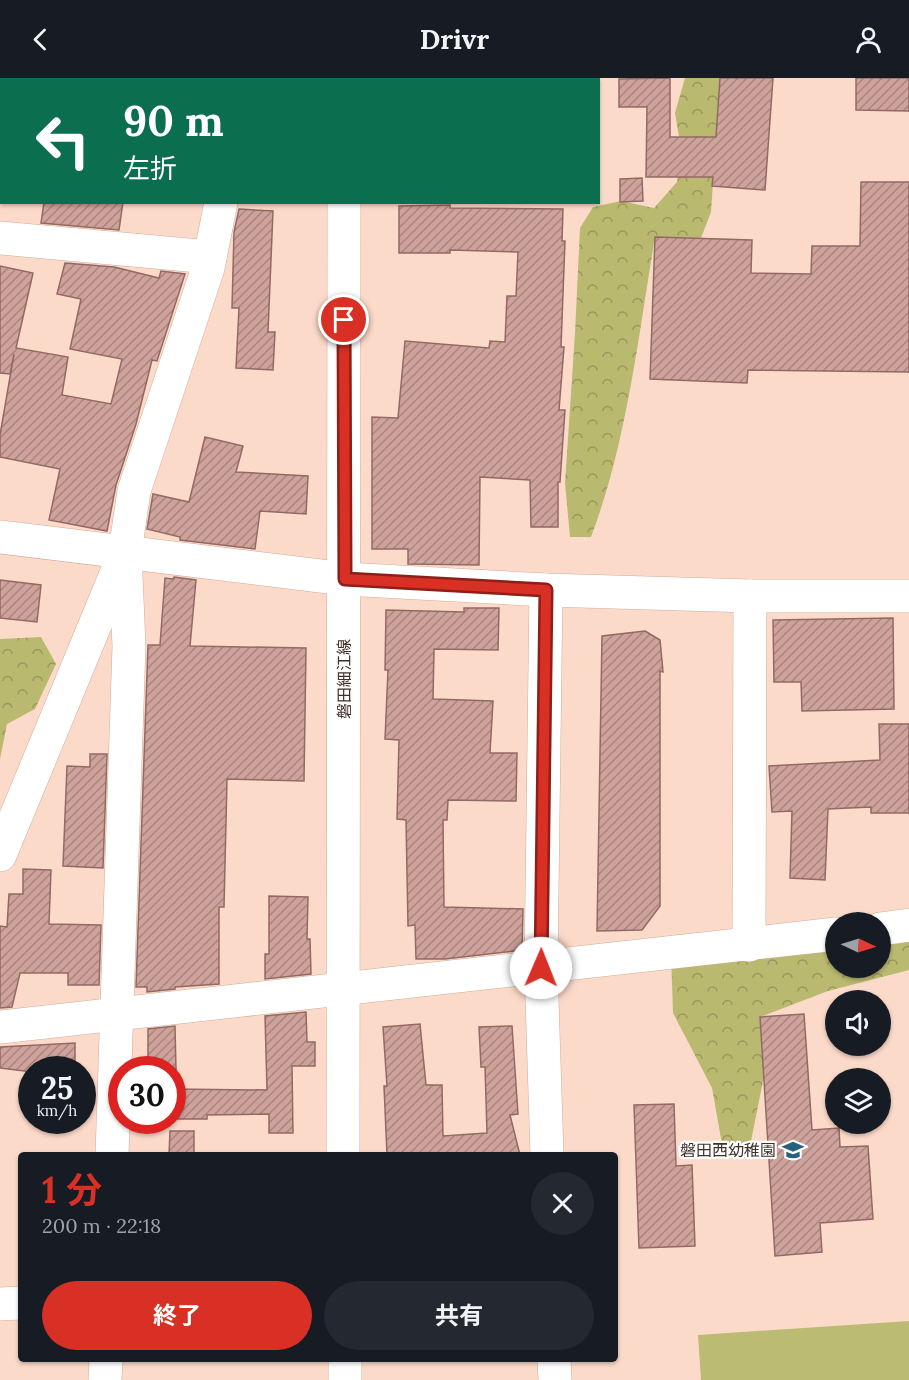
<!DOCTYPE html>
<html lang="ja">
<meta charset="utf-8">
<style>
body{margin:0;font-family:Lora,"Noto Sans JP",serif;background:#242831;color:#f1f3f6;height:100vh;display:flex;flex-direction:column;font-size:22px;white-space:nowrap}
*{box-sizing:border-box;margin:0}
p{font-size:20px;color:#9ea1a6}
.icon{flex:none;width:33px;height:33px;fill:none;stroke:currentColor;stroke-width:2;stroke-linecap:round;stroke-linejoin:round}
.map{position:relative;flex:1;overflow:hidden}
.side{position:absolute;left:18px;top:1074px;width:600px;height:210px;display:flex;flex-direction:column;background:#171b24;border-radius:6px;box-shadow:0 2px 4px #0004}
.side>*{flex:none}
.guide{position:absolute;left:0px;top:0px;width:600px;height:126px;box-shadow:0 2px 4px #0004;background:#0b6e4f;color:#fff;overflow:hidden}
.needle{width:39px;rotate:94deg}
.tools{position:absolute;left:825px;top:834px;display:grid;gap:12px}
.tools a{display:grid;place-items:center;width:66px;height:66px;border-radius:50%;background:#171b24;box-shadow:0 2px 4px #0004;font-size:30px}
.speed{position:absolute;left:18px;top:978px;display:flex;gap:12px;font-size:30px;font-weight:700;text-align:center}
.speed>*{display:grid;place-content:center;width:78px;height:78px;border-radius:50%;background:#171b24;box-shadow:0 2px 4px #0004;line-height:1}
.speed small{font-size:15px;font-weight:400}
.speed .limit{border:9px solid #d22;background:#fff;color:#111}
.pin{position:absolute;display:grid;place-items:center;width:51px;height:51px;color:#fff;margin:-26px;border:3px solid #fff;border-radius:50%;box-shadow:0 2px 6px #0007}
.me{position:absolute;width:66px;margin:-33px;rotate:1deg;stroke-linejoin:round;filter:drop-shadow(0 0 4px #0008)}
.turn{display:flex;align-items:center;gap:21px;height:126px;padding:0 24px;font-size:27px}
.turn .icon{width:78px;height:78px;stroke-width:2.5}
.turn b{display:block;font-size:42px;line-height:51px}
.round{display:grid;place-items:center;flex:none;width:63px;height:63px;border-radius:32px;background:#242831}
.head{display:flex;align-items:center;justify-content:space-between;height:102px;padding:0 24px}
h1{font-size:36px;font-weight:700;line-height:45px;color:#d93025}
.action{display:flex;gap:12px;margin-top:auto;padding:12px 24px}
.action a{flex:1;height:69px;border-radius:36px;background:#d93025;color:#fff;font-size:24px;font-weight:700;line-height:69px;text-align:center}
.action a+a{background:#242831;color:#f1f3f6}
header{display:flex;justify-content:space-between;align-items:center;height:78px;padding:0 24px;background:#171b24;font-size:27px;font-weight:700}
.map>svg:first-child{display:block}
</style>
<header><svg class="icon" aria-label="back" viewBox="0 0 24 24"><path d="M15 5l-7 7 7 7"/></svg>Drivr<svg class="icon" aria-label="person" viewBox="0 0 24 24"><circle cx="12" cy="8" r="4"/><path d="M4 21q1-7 8-7t8 7"/></svg></header>
<div class="map">
<svg width="909" height="1302" viewBox="0 0 909 1302">
<defs>
<pattern id="forest-crowns" width="20" height="18" patternUnits="userSpaceOnUse" patternTransform="scale(1.5)"><rect width="20" height="18" fill="#bab970"/><path d="M2 6a3 3 0 1 1 6 0M12 15a3 3 0 1 1 6 0" fill="none" stroke="#99975c"/></pattern>
<pattern id="building-hatch" width="6" height="6" patternUnits="userSpaceOnUse" patternTransform="scale(1.5)"><rect width="6" height="6" fill="#cfa39c"/><path d="M-1 1l2-2M0 6l6-6M5 7l2-2" fill="none" stroke="#a9857f"/></pattern>
</defs>
<rect width="100%" height="100%" fill="#fcdaca"/>
<g fill="url(#forest-crowns)">
<path d="M685 0H720L711 134 701 160 655 159C638 260 627 364 591 459H570L565 405 575 255 580 150 593 129 621 123 654 130 677 104 682 77 675 35Z"/>
<polygon points="41,559 56,586 35,631 7,646 0,681 0,561"/>
<polygon points="909,851 909,892 828,913 760,939 764,998 750,1068 724,1077 712,1010 673,935 671,875 835,858 836,890 880,890 881,854"/>
</g>
<polygon fill="#bcbb73" points="909,1243 909,1302 701,1302 698,1257"/>
<g fill="url(#building-hatch)" stroke="#936964" stroke-width="1.5">
<polygon points="670,0 670,59 716,59 720,0 773,0 765,112 712,108 713,99 646,99 647,29 619,29 619,1"/>
<polygon points="856,0 909,0 909,33 856,32"/>
<polygon points="642,100 643,123 620,124 620,101"/>
<polygon points="861,104 909,104 909,294 748,292 747,305 650,301 655,159 752,162 751,195 811,196 812,168 860,168"/>
<polygon points="44,124 123,124 119,152 41,145"/>
<polygon points="450,127 450,130 563,131 562,163 565,163 561,269 564,269 559,332 565,332 560,404 558,404 558,449 531,449 530,402 480,399 479,487 408,486 408,471 372,471 372,339 398,340 405,263 489,270 490,263 505,264 507,218 516,218 518,174 450,172 450,175 399,175 399,128"/>
<polygon points="239,131 273,133 268,254 275,254 273,292 236,290 239,230 232,230 234,154"/>
<polygon points="65,185 114,189 159,200 161,193 185,196 157,283 152,282 136,346 116,407 107,453 49,442 60,391 0,379 0,357 14,276 10,296 0,295 0,188 33,195 16,270 68,279 62,317 111,326 122,281 70,271 81,221 57,216"/>
<polygon points="205,359 243,368 236,394 308,398 306,436 260,433 255,471 180,462 180,459 147,451 153,416 189,424"/>
<polygon points="174,499 196,502 190,568 306,570 304,703 227,701 224,829 219,829 219,906 175,909 175,911 147,914 147,909 136,909 148,567 160,567 165,500 173,501"/>
<polygon points="0,502 41,507 37,544 0,540"/>
<polygon points="464,530 499,530 498,572 434,571 433,621 493,623 490,675 517,675 516,723 448,722 447,742 443,742 444,829 523,831 522,872 445,881 416,881 415,847 408,848 406,742 397,741 399,662 385,661 388,592 385,592 386,532 464,534"/>
<polygon points="893,540 894,631 802,633 801,604 774,604 773,542"/>
<polygon points="645,553 660,562 663,594 660,593 660,828 642,852 597,853 602,558"/>
<polygon points="879,646 909,646 909,735 871,735 871,729 828,731 825,802 790,800 792,733 772,734 769,688 880,682"/>
<polygon points="90,676 107,676 103,790 63,788 67,688 90,689"/>
<polygon points="23,791 51,792 49,846 101,847 99,907 68,907 68,895 20,895 12,929 0,930 0,848 7,849 9,816 23,816"/>
<polygon points="269,818 308,819 307,861 310,861 311,896 265,901 265,876 269,876"/>
<polygon points="306,934 307,964 315,964 315,988 292,988 293,1055 269,1055 269,1036 207,1037 207,1041 172,1041 172,1011 267,1012 265,938"/>
<polygon points="804,936 812,1052 839,1050 840,1069 868,1068 873,1141 820,1145 822,1174 775,1178 760,939"/>
<polygon points="420,946 426,1007 442,1007 443,1058 487,1055 485,989 481,989 479,949 512,948 518,1036 510,1037 520,1077 387,1077 384,1008 387,1008 383,949"/>
<polygon points="175,948 176,992 148,992 148,951"/>
<polygon points="75,965 75,992 32,992 32,994 0,990 0,969"/>
<polygon points="674,1026 676,1088 692,1087 695,1168 639,1170 634,1027"/>
<polygon points="170,1053 194,1053 194,1077 169,1077"/>
</g>
<g fill="none" stroke-linecap="round" stroke-linejoin="round">
<defs>
<g id="minor">
<polyline points="145,0 157,2"/>
<polyline points="43,2 44,0"/>
<polyline points="244,2 245,0"/>
<polyline points="552,2 552,0"/>
<polyline points="0,160 210,179"/>
<polyline points="0,459 345,501 546,512 750,518 909,518"/>
<polyline points="546,512 541,890 547,1077"/>
<polyline points="0,777 121,484"/>
<polyline points="880,851 909,847"/>
<polyline points="749,867 750,518"/>
<polyline points="0,949 836,856"/>
<polyline points="112,1077 129,568 125,474 134,413 208,190 221,124"/>
<polyline points="0,1226 21,1225"/>
<polyline points="554,1281 555,1302"/>
<polyline points="105,1302 106,1281"/>
</g>
<g id="major">
<polyline points="344,0 344,2"/>
<polyline points="343,1077 344,124"/>
<polyline points="345,1281 345,1302"/>
</g>
</defs>
<use href="#minor" stroke="#d4ac98" stroke-width="34"/>
<use href="#major" stroke="#d4ac98" stroke-width="34"/>
<use href="#minor" stroke="#fff" stroke-width="33"/>
<use href="#major" stroke="#fff" stroke-width="33"/>
</g>
<g fill="none" stroke-linecap="round" stroke-linejoin="round">
<defs>
<polyline id="route" points="344,242 345,501 546,512 541,890"/>
</defs>
<use href="#route" stroke="#8d1f18" stroke-width="15"/>
<use href="#route" stroke="#d93025" stroke-width="10"/>
</g>
<defs>
<symbol id="school-bare" viewBox="-9 -9 18 18"><path d="M0-5L7-2L0 1L-7-2ZM-4 1L0 2.5L4 1V4Q0 6-4 4Z" fill="#266279" stroke="#fff" stroke-width="2.5" paint-order="stroke"/></symbol>
</defs>
<g fill-rule="evenodd">
<use href="#school-bare" x="778" y="1057" width="30" height="30"/>
</g>
<g text-anchor="middle" dominant-baseline="central" stroke-width="4.5" stroke-linejoin="round" paint-order="stroke">
<g font-size="16" fill="#403028" stroke="#fff">
<text transform="translate(344 601) rotate(-90)">磐田細江線</text>
</g>
<g font-size="16" fill="#403028" stroke="#fff" text-anchor="end">
<text x="776" y="1072">磐田西幼稚園</text>
</g>
</g>
</svg>
<div class="tools">
<a><svg class="needle" viewBox="-14 -14 28 28"><path d="M0-13l5 13h-10z" fill="#e53935"/><path d="M0 13l5-13h-10z" fill="#9ea1a6"/></svg></a>
<a><svg class="icon" aria-label="sound" viewBox="0 0 24 24"><path d="M4 9h4l5-4v14l-5-4H4zM17 9q2 3 0 6"/></svg></a>
<a><svg class="icon" aria-label="layers" viewBox="0 0 24 24"><path d="M12 4l9 5-9 5-9-5zM3 14l9 5 9-5"/></svg></a>
</div>
<div class="speed"><div>25<small>km/h</small></div><div class="limit">30</div></div>
<div class="pin" style="left:344px;top:242px;background:#d93025"><svg class="icon" aria-label="arrive" viewBox="0 0 24 24"><path d="M6 21V4h12l-3 4 3 4H6"/></svg></div>
<svg class="me" style="left:541px;top:890px" viewBox="-20 -20 40 40"><circle r="19" fill="#fff"/><path d="M0-13L10 11 0 6-10 11z" fill="#d93025"/></svg>
<div class="guide">
<div class="turn"><svg class="icon" aria-label="left" viewBox="0 0 24 24"><path d="M17 20v-9H6M10 6l-5 5 5 5"/></svg><div><b>90 m</b>左折</div></div>
</div>
<section class="side">
<div class="head"><div><h1>1 分</h1><p>200 m · 22:18</p></div><a class="round"><svg class="icon" aria-label="close" viewBox="0 0 24 24"><path d="M6 6l12 12M18 6L6 18"/></svg></a></div>
<div class="action"><a>終了</a><a>共有</a></div>
</section>
</div>
